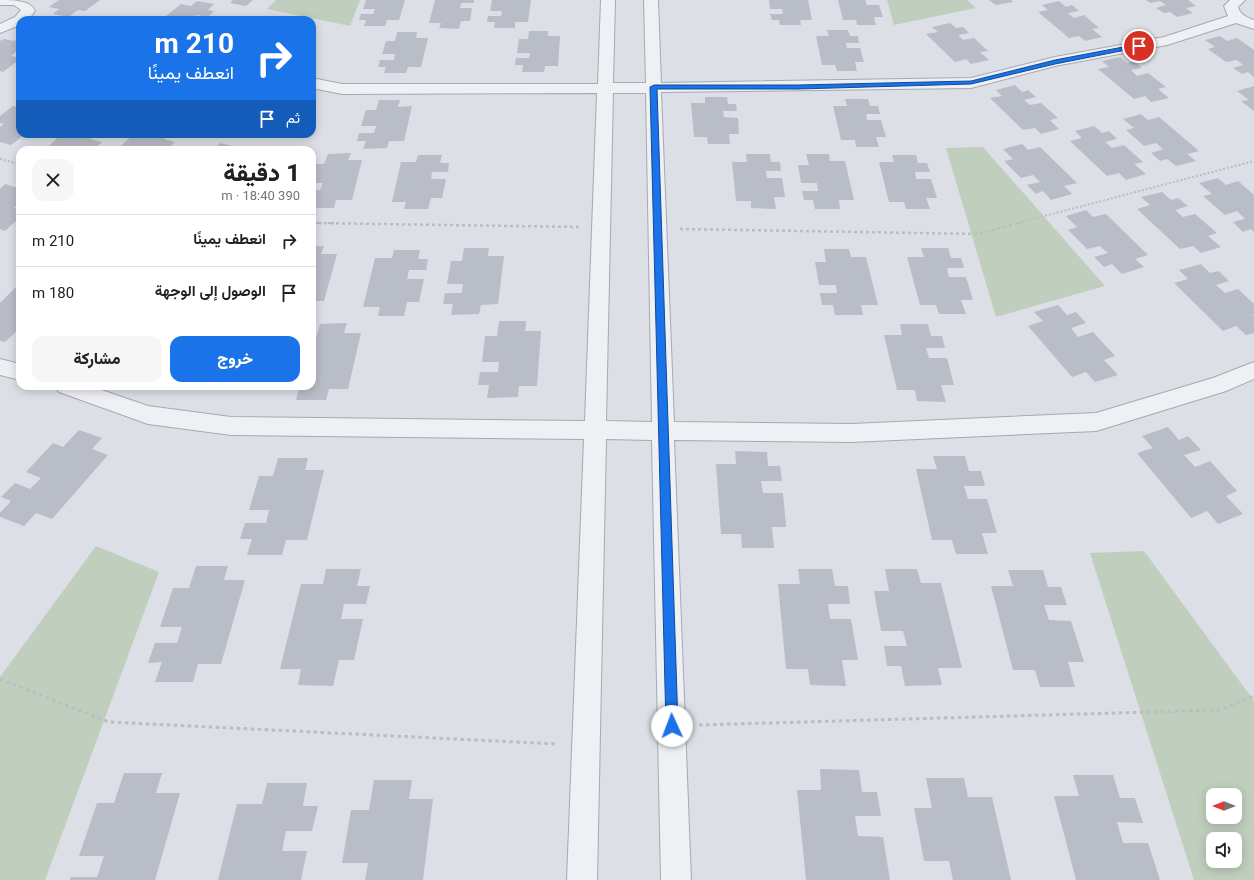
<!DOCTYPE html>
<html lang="ar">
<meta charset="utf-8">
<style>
body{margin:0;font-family:Roboto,Vazirmatn,sans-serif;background:#f6f6f6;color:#202124;direction:rtl;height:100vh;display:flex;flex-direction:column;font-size:15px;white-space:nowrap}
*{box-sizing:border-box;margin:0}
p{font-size:13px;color:#757577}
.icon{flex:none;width:22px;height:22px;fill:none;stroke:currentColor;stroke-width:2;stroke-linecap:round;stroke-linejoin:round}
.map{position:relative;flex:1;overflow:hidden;direction:ltr}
.details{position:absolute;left:16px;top:146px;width:300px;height:244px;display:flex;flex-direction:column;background:#fff;border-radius:12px;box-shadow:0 2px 10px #0003;direction:rtl}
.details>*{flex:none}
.banner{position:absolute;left:16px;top:16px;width:300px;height:122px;border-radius:12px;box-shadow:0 2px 10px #0003;direction:rtl;background:#1a73e8;color:#fff;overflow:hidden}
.needle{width:26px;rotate:270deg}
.fabs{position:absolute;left:1206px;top:788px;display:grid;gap:8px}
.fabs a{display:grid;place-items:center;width:36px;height:36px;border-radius:8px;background:#fff;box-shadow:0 2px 10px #0003;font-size:20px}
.pin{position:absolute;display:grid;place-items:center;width:34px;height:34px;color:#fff;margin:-17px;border:2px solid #fff;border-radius:50%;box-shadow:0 1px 4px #0007}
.me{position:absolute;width:44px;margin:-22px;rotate:358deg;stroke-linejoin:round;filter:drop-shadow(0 0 3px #0008)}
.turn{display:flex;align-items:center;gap:14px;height:84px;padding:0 16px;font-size:18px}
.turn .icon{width:52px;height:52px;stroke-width:2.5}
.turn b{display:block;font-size:28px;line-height:34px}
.then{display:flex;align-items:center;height:38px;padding:0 16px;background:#0003;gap:8px;font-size:15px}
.round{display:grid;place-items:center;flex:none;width:42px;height:42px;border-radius:12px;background:#f6f6f6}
.head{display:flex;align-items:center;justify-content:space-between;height:68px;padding:0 16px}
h1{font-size:24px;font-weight:800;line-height:30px}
.button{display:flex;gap:8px;margin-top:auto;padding:8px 16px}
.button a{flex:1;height:46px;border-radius:12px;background:#1a73e8;color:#fff;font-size:16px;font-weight:800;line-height:46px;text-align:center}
.button a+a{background:#f6f6f6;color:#202124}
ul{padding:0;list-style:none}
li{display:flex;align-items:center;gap:12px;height:52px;padding:0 16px;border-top:1px solid #e0e0e0}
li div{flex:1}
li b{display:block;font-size:15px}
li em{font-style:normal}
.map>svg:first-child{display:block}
</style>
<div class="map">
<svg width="1254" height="880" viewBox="0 0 1254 880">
<rect width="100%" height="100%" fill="#dcdfe6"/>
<g fill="#c0cfbd" fill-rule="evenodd">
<polygon points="276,0 360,0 350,26 267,9"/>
<polygon points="887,0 967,0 976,8 894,25"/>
<polygon points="983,147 1105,286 996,317 946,148"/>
<polygon points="96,546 159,572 45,880 0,880 0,677"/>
<path d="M1144 551 1254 701V880H1194L1090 553ZM1213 795H1235V817H1213ZM1213 839H1235V861H1213Z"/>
</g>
<g fill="#b9bdc8">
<polygon points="59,0 100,0 85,11 78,10 68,17 53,14 59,9 49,7"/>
<polygon points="233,0 253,0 246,6 230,3"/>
<polygon points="366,0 405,0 399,20 387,20 385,26 364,26 366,20 359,20 361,14 373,14 375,9 363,9"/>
<polygon points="435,0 474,0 474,3 461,3 460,8 472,8 470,21 461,21 459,29 439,28 441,23 429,23"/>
<polygon points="492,0 531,0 528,22 515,22 515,28 494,28 495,22 487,22 488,16 501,16 502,11 490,11"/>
<polygon points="769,0 808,0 812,20 800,20 801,25 780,25 779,20 772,20 770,14 783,14 782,9 770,9"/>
<polygon points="838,0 865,0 867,5 879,5 883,17 874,17 876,25 857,25 856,20 843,20"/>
<polygon points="989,0 1011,0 1013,2 996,5"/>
<polygon points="1146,0 1188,0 1196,6 1186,8 1193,13 1177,17 1170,12 1164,13 1156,8 1166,5 1160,1 1150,3"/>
<polygon points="197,1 214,4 208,10 214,11 208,17 197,15 190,20 161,20 181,4 191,6"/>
<polygon points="1059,1 1066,7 1072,5 1079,11 1068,13 1074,18 1084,15 1099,28 1092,29 1102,37 1085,41 1079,36 1069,38 1038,12 1048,10 1042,5"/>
<polygon points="950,23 956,28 963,27 969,33 958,35 963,40 974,38 988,51 980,52 989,60 971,64 966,59 955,62 926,34 938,32 932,27"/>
<polygon points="827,30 848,30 850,36 858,36 859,43 846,43 847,48 860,48 864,62 855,62 857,71 837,71 835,65 822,65 816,36 829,36"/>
<polygon points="529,31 548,31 548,36 560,36 558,66 545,66 544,72 522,72 523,65 515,65 516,58 529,58 530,53 517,53 519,39 528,39"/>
<polygon points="397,32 417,32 416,38 428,38 421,67 408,67 406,73 384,73 386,67 378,67 380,60 394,60 395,54 382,54 386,41 395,41"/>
<polygon points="1220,36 1227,41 1237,38 1254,50 1254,77 1248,72 1242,74 1233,68 1243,65 1237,60 1226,62 1208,49 1215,47 1205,40"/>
<polygon points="20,37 20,51 18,50 11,56 20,58 20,59 3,72 0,71 0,41 4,39 14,41"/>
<polygon points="1120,57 1127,63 1134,61 1142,68 1131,70 1137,76 1148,73 1166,87 1158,89 1169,98 1151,102 1145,96 1134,99 1098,69 1109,67 1102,61"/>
<polygon points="1015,85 1022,92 1028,90 1036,97 1024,100 1030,105 1041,103 1058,118 1050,120 1059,129 1041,134 1035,128 1023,130 990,98 1002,96 996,90"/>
<polygon points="1254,86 1254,111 1241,101 1249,100 1237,91"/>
<polygon points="705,97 727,97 728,104 736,104 737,111 723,111 724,117 738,118 739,134 729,134 730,144 708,144 707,137 694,137 691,103 705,103"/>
<polygon points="845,99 868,99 870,106 878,106 880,114 866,114 867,120 881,120 886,137 876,137 879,147 856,147 855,140 841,140 833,106 847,106"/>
<polygon points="379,100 400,100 398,107 412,106 404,141 389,141 387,148 363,149 366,141 357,141 359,133 374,133 376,126 361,126 366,110 376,110"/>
<polygon points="13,106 20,108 20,134 25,134 11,145 0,142 0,127 4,124 0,123 0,116"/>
<polygon points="1141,114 1148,120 1159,117 1199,151 1187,154 1196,161 1176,166 1167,159 1160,161 1151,153 1163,149 1156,143 1144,146 1126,130 1134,128 1123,119"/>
<polygon points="1094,126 1102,133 1109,131 1117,139 1105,142 1112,148 1124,145 1143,162 1134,164 1146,174 1126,180 1119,173 1107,176 1070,141 1082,138 1075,131"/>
<polygon points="62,134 96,134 90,139 102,142 93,150 44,150"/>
<polygon points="145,134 169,134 164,139 175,142 166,150 116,150 133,135 142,137"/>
<polygon points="220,143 240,148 239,150 213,150"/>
<polygon points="1022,144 1028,150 1040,147 1077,183 1064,186 1072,194 1051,200 1043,191 1036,194 1027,185 1040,182 1033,175 1021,178 1004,161 1013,159 1003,149"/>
<polygon points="351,153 348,160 362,160 352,200 336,200 334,208 312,208 312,190 320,190 323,183 312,183 312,170 314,164 324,164 328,154"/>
<polygon points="746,154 770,154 771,162 780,162 781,171 766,171 767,178 782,178 785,197 774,197 776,209 751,208 751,201 736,201 732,162 747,162"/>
<polygon points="806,154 829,154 830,161 845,161 854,200 839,200 840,209 815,209 813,200 804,200 802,191 818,191 817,183 801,183 798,165 809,165"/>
<polygon points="418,155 442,155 440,163 449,163 448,172 432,172 431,179 446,179 442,198 431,198 428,209 404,209 406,202 392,202 401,162 416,162"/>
<polygon points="892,155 916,155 918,163 927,163 930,172 915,172 916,179 931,179 937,198 926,198 930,209 906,209 904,202 889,202 879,162 894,162"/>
<polygon points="1218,178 1226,185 1238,181 1254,195 1254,232 1251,229 1243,232 1233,222 1245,219 1237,211 1225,215 1203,196 1212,194 1199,183"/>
<polygon points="5,184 18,188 20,186 20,203 14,208 20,210 20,217 5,231 0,229 0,189"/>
<polygon points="1162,192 1171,200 1178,198 1188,206 1175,210 1183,217 1195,214 1217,233 1208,236 1221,247 1201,253 1193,246 1180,249 1137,209 1150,205 1141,197"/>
<polygon points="1086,210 1093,217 1106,214 1148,255 1135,259 1144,267 1122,274 1112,264 1104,267 1094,257 1108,253 1100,246 1087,249 1068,230 1077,227 1066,216"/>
<polygon points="312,246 324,246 321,254 337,254 324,301 312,301"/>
<polygon points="464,248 489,248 488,256 504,256 498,304 481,305 479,314 451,315 453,304 443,304 445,293 462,293 463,284 447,284 451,261 462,261"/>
<polygon points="921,248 948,248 951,258 961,258 964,268 947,268 949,277 966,277 973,300 961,300 966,314 939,314 936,305 920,305 907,257 924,257"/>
<polygon points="824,249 849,249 851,257 866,257 878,305 861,305 863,315 835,315 833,305 822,305 820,293 837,293 836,285 819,285 815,262 826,262"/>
<polygon points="394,250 420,250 418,259 428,259 426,270 409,270 407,279 424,279 419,302 407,302 404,316 378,316 380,307 363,307 375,258 392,258"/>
<polygon points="1201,264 1210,273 1219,271 1229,281 1216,285 1225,293 1238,289 1254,304 1254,314 1252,315 1254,316 1254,333 1246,335 1236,326 1223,331 1174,283 1188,279 1179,270"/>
<polygon points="20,283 20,328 5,342 0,341 0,303"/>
<polygon points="1058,305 1067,315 1076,312 1086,323 1071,328 1078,337 1093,332 1115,356 1104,360 1118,375 1095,382 1086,372 1072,377 1028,326 1043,321 1034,312"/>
<polygon points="499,321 526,321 525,331 541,331 537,386 519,386 518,397 487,398 489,385 478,385 480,372 498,372 499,362 482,362 485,336 497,336"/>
<polygon points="347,323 344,333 361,333 348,389 329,389 326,400 296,400 299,388 288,388 289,386 312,386 313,364 312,364 312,338 316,338 320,324"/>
<polygon points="900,324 928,324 931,336 942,336 945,348 926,348 929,358 947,358 954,385 941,385 946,402 917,401 915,390 897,390 884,335 902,335"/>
<polygon points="1168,427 1179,440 1188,436 1201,450 1184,455 1195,467 1210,461 1237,491 1226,496 1243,514 1218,524 1207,511 1191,518 1137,453 1153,448 1142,436"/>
<polygon points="79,430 102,438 92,449 108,455 52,519 36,513 24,526 0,517 0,513 11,501 1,497 15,483 30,489 41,478 26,472 53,443 63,447"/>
<polygon points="735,451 767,452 768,466 780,466 782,481 761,481 763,493 783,493 786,527 772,527 774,548 742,548 741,534 721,534 716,464 736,464"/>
<polygon points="933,456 965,456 969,471 981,471 985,486 964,486 968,499 987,499 997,533 982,533 988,554 956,554 952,540 932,540 916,469 937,469"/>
<polygon points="278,458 308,458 305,470 324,470 307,540 286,540 282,555 247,555 252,539 240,539 245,523 266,523 269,510 249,510 259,476 273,476"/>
<polygon points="196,566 228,566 224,580 245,580 221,664 198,664 193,682 155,682 162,662 148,663 155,643 177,643 182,627 160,627 173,588 189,588"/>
<polygon points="326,569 361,569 357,586 370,586 366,604 344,604 341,619 363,619 354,660 339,660 333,686 298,685 301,669 280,669 301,584 323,584"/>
<polygon points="798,569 832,569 835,586 848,586 850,604 828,604 830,619 851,619 858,660 842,660 846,686 810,685 808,669 786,669 778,584 800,584"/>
<polygon points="885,569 917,569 921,583 941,583 962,668 938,668 942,685 905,686 901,666 887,666 884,646 907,646 903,631 881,631 874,591 889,591"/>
<polygon points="1008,570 1043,570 1048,587 1061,587 1067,605 1044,605 1049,620 1071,621 1084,662 1068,662 1075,687 1040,687 1035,670 1013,670 991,586 1013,586"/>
<polygon points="820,769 859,770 862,792 877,792 881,816 855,816 858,836 883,837 890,880 806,880 797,790 821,790"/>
<polygon points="124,773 162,773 156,793 180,793 155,880 70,880 71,877 97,877 104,856 79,856 97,803 114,803"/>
<polygon points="1073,775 1113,775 1120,798 1135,798 1143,823 1117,822 1123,843 1148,843 1160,880 1076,880 1054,796 1079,796"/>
<polygon points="926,778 964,778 968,797 992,797 1011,880 953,880 949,861 924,861 914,808 932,808"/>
<polygon points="374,780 412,780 409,799 433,799 423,880 365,880 368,863 342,863 351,810 369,810"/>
<polygon points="267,783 307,783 303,806 318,806 312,831 286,831 282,851 307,851 301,880 218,880 237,804 262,804"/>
</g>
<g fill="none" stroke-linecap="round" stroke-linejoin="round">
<defs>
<g id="street">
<path d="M0 0C12 0 31 0 35 11L28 20H20V25L0 33V24L15 17 21 10 14 5H0Z"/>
<path d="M601 0H615L613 83H646L644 0H658L661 83 971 78 1055 57 1164 37 1228 16 1224 6 1230 0H1245L1238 7C1240 14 1247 18 1254 20V29L1236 23 1167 45 1055 66 971 88 661 92 674 422 851 424 1096 413 1213 378 1254 362V379L1226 391 1096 431 851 442 674 440 691 880H661L652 440 606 439 597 880H567L584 439 231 435 148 424 59 392 55 386H90L148 406 231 417 585 421 597 93 342 94 312 88V78L342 84H598ZM613 93H646L652 422 606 421Z"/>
<polygon points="0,359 20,364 20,380 0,375"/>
</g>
</defs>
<use href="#street" stroke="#a5a9b3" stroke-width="2"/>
<g stroke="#babdc4" stroke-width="2" stroke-dasharray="2 2" stroke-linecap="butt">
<polyline points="0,159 20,164"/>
<polyline points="312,223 340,223"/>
<polyline points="1018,223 1254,161"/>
</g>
<g stroke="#babdc4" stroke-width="2.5" stroke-dasharray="3 3" stroke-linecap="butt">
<polyline points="312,223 579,227"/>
<polyline points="680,229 978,234 1022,222"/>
</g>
<g stroke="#babdc4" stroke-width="3" stroke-dasharray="3.5 3.5" stroke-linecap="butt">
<polyline points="0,679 109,722 557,744"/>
<polyline points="699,725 1219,710 1254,696"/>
</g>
<use href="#street" fill="#eef0f4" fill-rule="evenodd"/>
</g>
<polygon fill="#1a73e8" stroke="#114b97" points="1139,44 1142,46 1141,47 1055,64 971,84 798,89 657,89 678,726 676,730 672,731 668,730 666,726 650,87 654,85 798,85 971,81 1055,60"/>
</svg>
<div class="fabs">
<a><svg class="needle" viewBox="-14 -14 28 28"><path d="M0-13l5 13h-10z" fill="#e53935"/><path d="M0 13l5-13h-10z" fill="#757577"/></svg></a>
<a><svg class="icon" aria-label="sound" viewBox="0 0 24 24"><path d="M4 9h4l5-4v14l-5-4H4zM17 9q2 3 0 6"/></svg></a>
</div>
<div class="pin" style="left:1139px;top:46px;background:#d93025"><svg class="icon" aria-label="arrive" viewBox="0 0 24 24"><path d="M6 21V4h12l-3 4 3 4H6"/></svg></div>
<svg class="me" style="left:672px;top:726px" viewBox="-20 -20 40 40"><circle r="19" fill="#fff"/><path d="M0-13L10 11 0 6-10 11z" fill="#1a73e8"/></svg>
<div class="banner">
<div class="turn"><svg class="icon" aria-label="right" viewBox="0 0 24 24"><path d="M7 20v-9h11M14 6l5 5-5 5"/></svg><div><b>210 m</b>انعطف يمينًا</div></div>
<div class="then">ثم<svg class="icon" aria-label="arrive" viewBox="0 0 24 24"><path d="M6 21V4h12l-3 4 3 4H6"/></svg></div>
</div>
<section class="details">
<div class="head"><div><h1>1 دقيقة</h1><p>390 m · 18:40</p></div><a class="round"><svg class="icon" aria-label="close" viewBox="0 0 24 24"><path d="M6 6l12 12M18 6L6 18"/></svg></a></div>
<ul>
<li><svg class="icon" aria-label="right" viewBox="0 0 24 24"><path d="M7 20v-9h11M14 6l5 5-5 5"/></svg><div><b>انعطف يمينًا</b></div><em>210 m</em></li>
<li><svg class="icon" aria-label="arrive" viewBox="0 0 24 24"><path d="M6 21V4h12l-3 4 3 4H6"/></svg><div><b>الوصول إلى الوجهة</b></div><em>180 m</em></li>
</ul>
<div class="button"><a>خروج</a><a>مشاركة</a></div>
</section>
</div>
